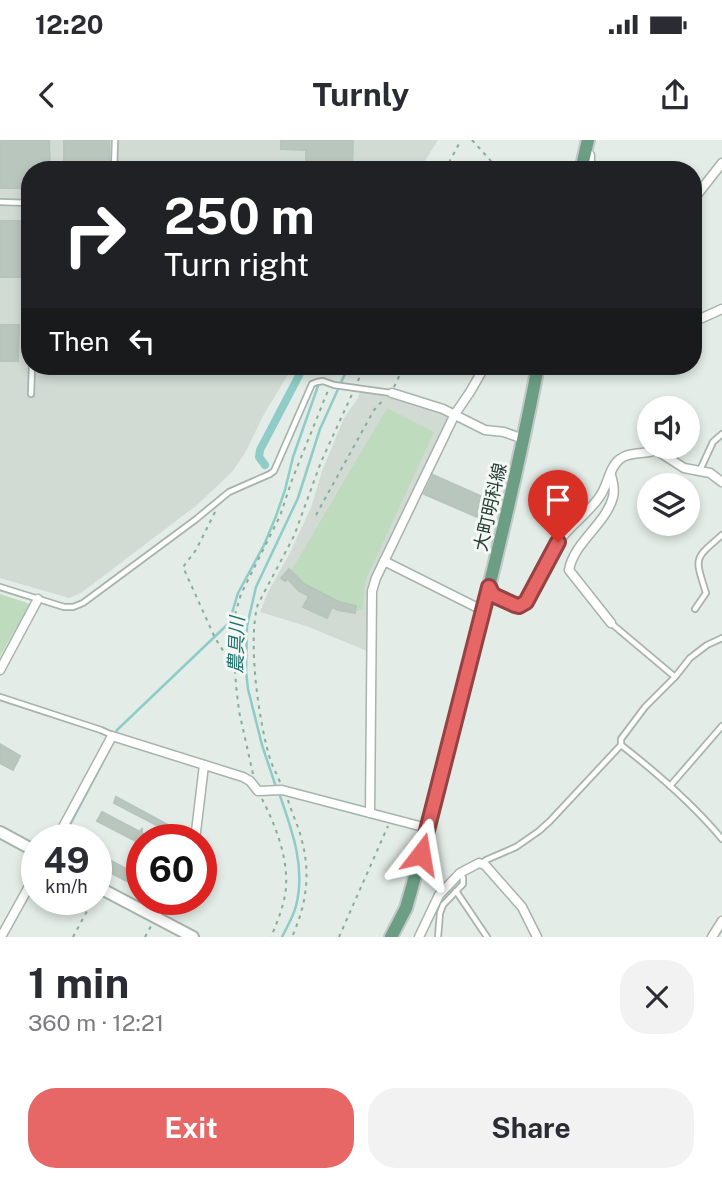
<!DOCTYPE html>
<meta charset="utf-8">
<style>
body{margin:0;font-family:"Public Sans","Noto Sans JP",sans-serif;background:#f2f2f3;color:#2b2b33;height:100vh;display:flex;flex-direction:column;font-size:26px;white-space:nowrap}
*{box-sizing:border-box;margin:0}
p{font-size:23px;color:#7c7c81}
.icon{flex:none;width:38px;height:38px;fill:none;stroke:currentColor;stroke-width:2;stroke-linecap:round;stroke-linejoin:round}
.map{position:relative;height:797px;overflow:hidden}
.side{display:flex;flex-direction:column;background:#fff;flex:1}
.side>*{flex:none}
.hud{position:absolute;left:21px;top:21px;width:681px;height:214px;border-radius:28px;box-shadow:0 4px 10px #0003;background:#202124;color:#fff;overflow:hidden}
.buttons{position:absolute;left:637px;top:256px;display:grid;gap:14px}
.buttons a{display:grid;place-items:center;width:63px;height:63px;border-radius:50%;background:#fff;box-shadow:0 4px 10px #0003;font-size:35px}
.speed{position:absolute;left:21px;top:684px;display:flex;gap:14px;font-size:35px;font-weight:700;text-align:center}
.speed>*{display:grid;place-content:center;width:91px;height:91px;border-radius:50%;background:#fff;box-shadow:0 4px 10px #0003;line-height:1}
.speed small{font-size:18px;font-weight:400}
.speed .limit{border:10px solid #d22;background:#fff;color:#111}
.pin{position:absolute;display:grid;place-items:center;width:60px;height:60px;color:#fff;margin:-72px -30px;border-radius:50% 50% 50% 0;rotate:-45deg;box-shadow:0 0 7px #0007}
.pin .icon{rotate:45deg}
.me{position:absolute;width:77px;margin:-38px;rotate:14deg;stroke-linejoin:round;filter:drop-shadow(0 0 5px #0008)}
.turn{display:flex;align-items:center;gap:24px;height:147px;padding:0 28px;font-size:32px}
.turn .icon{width:91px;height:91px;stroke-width:2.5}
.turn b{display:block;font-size:49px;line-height:60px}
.then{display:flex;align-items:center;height:66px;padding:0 28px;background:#0003;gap:14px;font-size:26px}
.round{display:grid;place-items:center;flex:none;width:74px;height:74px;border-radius:28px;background:#f2f2f3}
.headline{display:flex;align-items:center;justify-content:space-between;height:119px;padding:0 28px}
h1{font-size:42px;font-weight:700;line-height:52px}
.action{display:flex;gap:14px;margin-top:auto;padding:14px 28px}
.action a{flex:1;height:80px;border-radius:28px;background:#e76666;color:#fff;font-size:28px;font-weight:700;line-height:80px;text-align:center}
.action a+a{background:#f2f2f3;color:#2b2b33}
.status{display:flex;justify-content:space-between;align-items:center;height:49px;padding:0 35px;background:#fff;direction:ltr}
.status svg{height:19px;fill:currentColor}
header{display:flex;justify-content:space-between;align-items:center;height:91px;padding:0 28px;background:#fff;font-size:32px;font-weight:700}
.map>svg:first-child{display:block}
</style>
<div class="status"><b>12:20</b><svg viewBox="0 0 49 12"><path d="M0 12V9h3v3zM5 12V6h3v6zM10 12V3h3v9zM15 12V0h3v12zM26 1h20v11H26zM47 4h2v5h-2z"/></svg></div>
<header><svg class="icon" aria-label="back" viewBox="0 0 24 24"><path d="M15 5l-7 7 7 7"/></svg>Turnly<svg class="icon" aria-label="share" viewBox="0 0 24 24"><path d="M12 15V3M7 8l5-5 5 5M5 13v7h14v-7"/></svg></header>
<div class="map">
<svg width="722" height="797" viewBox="0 0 722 797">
<rect width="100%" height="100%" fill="#e3ece6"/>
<g fill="#d1dbd4">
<polygon points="0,0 438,0 419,30 30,30 30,226 293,226 263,276 245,313 232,332 197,365 81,453 69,458 0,438"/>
<polygon points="360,251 396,257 445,273 449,282 369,456 367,511 309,487 260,472 268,452 291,411 312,365 322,331 344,278 358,258"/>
</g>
<g fill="#bedbbe">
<path d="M387 268 434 292 365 442 363 469 355 472 356 466C330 460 309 449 291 431Z"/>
<polygon points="0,454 30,464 0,516"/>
</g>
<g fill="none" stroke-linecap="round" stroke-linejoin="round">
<g stroke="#8fccc7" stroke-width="2.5">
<polyline points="115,594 117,590 229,483 238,453 264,405 276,376 285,350 293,317 318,246"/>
<polyline points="276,647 262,605 248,549 246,531 247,486 256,447 298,358 320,289 344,236 353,226"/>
<path d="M279 653C292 690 306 727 296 766 293 777 287 787 282 797"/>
<polyline points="62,700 114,601"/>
</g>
<polyline stroke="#8fccc7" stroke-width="8" points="265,325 259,317 260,310 304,226"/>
</g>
<g fill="#b9c6be" stroke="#b6c5bb" stroke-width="2">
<polygon points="0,0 49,0 50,30 30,30 30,48 0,48"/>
<rect x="64" y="0" width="45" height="30"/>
<polygon points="281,0 353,0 352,30 306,30 306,10 281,9"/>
<rect x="0" y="81" width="29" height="56"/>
<polygon points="0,185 19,185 18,221 0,221"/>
<polygon points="433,335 485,358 477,377 424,354"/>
<polygon points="289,429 304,444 339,462 356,466 355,473 338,470 332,467 327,478 303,467 309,456 299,451 288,439 285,441 281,438"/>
<polygon points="0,604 20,616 13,630 0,623"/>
<polygon points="116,657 172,687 183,694 179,700 170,692 114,663"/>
<polygon points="102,672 140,692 142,688 142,693 154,700 142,700 142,723 129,716 136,701 97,681"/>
<polygon points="96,713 142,737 142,749 96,725"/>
</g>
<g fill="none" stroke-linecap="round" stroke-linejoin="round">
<defs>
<g id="service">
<polyline points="114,30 115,0"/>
<polyline points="0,62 30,63"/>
<polyline points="31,254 32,226"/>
<polyline points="700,330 713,302 722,294"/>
<polyline points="0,447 64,467 73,467 83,463 195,380 229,352 270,334 274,331 312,244 317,242 323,241 334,245 391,253"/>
<path d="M695 469 706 453C695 417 693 420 722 395"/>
<polyline points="612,484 675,537"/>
<polyline points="0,557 101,590 112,595"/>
<path d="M621 605C657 633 693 664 722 699"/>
<polyline points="670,646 722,586"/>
<polyline points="482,723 486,720 516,707 539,691 550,681 621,605 621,599 645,567 675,537 690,518 707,505 722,498"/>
<polyline points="456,751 487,797"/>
<polyline points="438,797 440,773 443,765 463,744 463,738 461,734"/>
</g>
<g id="minor">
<polyline points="585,12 590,15 590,30"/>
<polyline points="693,60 722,23"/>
<polyline points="693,182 722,169"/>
<polyline points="392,253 443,269 485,290 504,292 523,299"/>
<polyline points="384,421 484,471"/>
<path d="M489 447C494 458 508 463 519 466L526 462C537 442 546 419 560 400 571 384 589 373 600 356 608 345 609 327 620 319 630 311 645 315 656 310L684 328 710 333 722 342"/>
<path d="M611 483 569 430C574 402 606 384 613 357 615 350 613 342 611 335"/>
<polyline points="0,530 38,459"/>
<polyline points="370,673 372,451 376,438 455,274 470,252 485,226"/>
<polyline points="56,700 112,596 243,637 250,641 258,651 282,650 427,688"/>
<polyline points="195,700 204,625"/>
<polyline points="155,777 165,760"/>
<polyline points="1,797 37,732"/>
<polyline points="419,797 439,755 460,733 479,723 485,725 522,767 537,797"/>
<polyline points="712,797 722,781"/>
</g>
<g id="tertiary">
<polyline points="0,692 37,712"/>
<polyline points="96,746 193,797"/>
</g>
<g id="primary">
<polyline points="581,30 588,0"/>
<path d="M391 797 406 768 414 740C457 569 505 399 538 226"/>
</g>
</defs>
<use href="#service" stroke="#a6b4ac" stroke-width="8"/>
<use href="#minor" stroke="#a6b4ac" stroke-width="11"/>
<use href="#tertiary" stroke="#a6b4ac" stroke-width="14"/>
<use href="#primary" stroke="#c2c8c5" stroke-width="16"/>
<g stroke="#86ad97" stroke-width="2" stroke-dasharray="3.5 5" stroke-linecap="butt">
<polyline points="472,0 499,30"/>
<polyline points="445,30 461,0"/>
<polyline points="358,241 364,226"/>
<polyline points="394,247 404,226"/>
<polyline points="215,372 196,410 183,427 215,498 224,512 233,521"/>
<polyline points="316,375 374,270 384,259"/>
<polyline points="253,634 239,571 236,545 233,496 234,478 241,454 280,376 292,340 329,248"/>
<path d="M280 642C277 635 274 629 271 622 259 585 247 500 258 464L294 396 321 322 353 252"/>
<path d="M262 659C277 688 292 727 284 760 281 773 276 785 271 797"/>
<path d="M288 660C292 674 299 687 302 701 311 736 306 765 292 797"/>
<polyline points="73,797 93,760"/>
<polyline points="145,797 151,786"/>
<polyline points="339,797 388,686"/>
</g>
<use href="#service" stroke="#fff" stroke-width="4.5"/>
<use href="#minor" stroke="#fff" stroke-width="8"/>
<use href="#tertiary" stroke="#fff" stroke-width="10"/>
<use href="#primary" stroke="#6b9e84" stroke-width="12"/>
</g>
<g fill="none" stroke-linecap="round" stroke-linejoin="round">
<defs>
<polyline id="route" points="421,714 489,447 493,455 515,465 519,466 526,462 558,402"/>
</defs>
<use href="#route" stroke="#964242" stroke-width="18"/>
<use href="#route" stroke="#e76666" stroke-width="12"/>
</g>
<g text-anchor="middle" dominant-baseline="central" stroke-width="6" stroke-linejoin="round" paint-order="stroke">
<g font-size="18" fill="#243c30" stroke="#f3f8f5">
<text transform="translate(490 367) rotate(-77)">大町明科線</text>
</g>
<g font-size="19" font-style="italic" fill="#23736d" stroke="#f3f8f5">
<text transform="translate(236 505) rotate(-88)">農具川</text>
</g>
</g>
</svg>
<div class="buttons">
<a><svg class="icon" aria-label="sound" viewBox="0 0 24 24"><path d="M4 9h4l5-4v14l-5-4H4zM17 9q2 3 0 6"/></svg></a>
<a><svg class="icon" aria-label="layers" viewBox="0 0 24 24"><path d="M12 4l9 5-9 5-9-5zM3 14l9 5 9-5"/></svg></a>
</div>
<div class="speed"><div>49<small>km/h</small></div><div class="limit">60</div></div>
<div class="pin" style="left:558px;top:402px;background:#d93025"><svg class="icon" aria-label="arrive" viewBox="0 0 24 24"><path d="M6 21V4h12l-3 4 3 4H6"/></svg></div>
<svg class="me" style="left:421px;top:714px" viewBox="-20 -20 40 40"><path d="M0-17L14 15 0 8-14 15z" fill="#e76666" stroke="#fff" stroke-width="4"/></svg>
<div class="hud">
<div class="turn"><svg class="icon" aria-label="right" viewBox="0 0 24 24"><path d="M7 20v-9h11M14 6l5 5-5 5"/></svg><div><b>250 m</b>Turn right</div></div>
<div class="then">Then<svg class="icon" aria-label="left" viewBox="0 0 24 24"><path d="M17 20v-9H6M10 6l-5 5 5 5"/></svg></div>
</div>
</div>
<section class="side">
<div class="headline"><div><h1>1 min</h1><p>360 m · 12:21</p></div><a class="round"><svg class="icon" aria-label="close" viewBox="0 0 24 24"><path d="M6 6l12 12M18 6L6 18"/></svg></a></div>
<div class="action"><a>Exit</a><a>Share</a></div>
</section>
